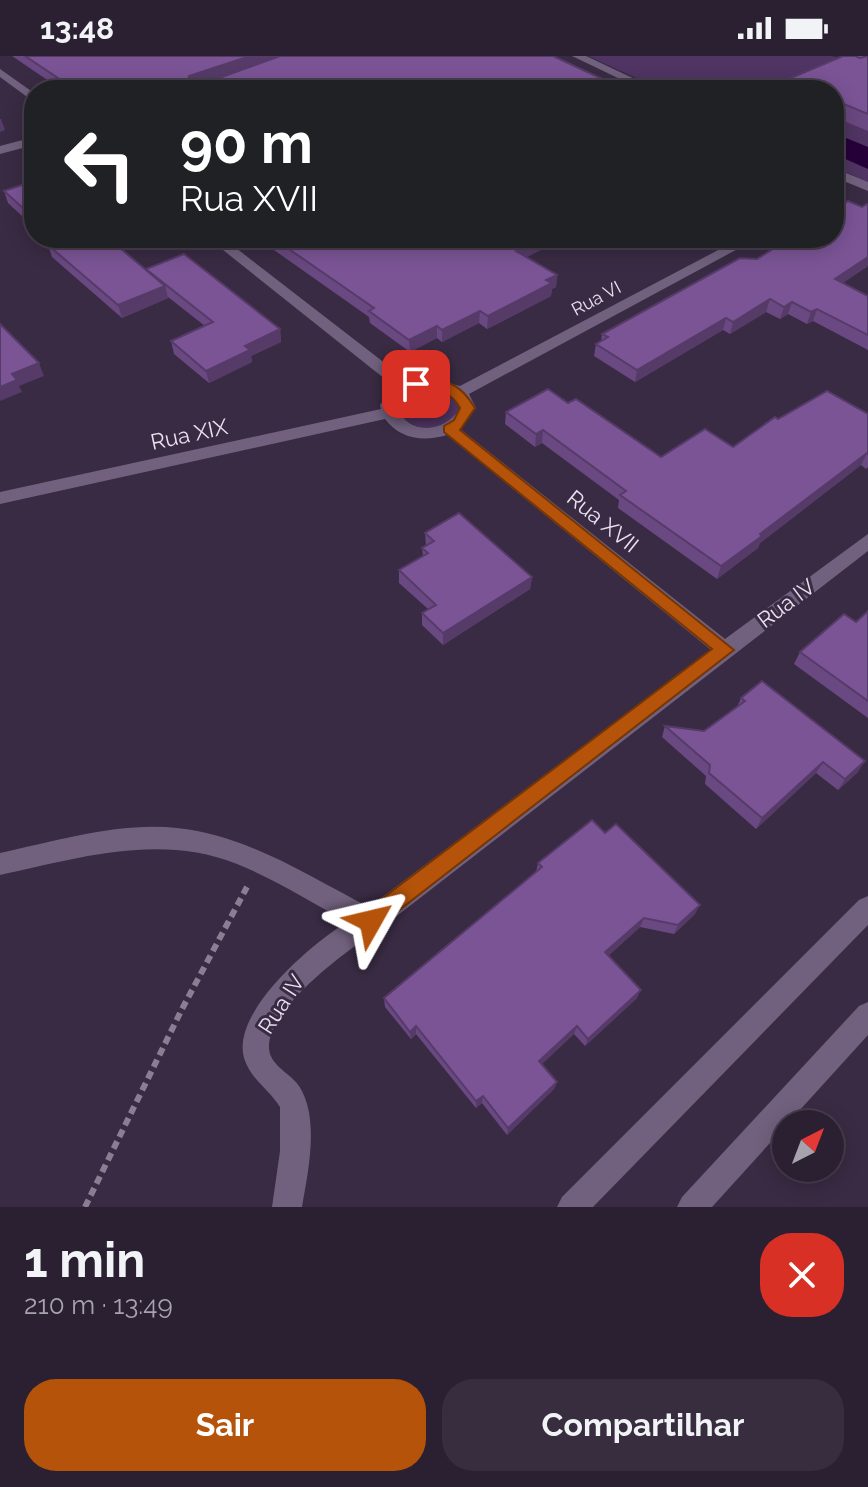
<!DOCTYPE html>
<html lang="pt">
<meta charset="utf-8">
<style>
body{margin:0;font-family:Raleway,sans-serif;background:#372d3e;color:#f1f3f6;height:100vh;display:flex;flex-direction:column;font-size:30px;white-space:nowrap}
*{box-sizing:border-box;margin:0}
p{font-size:26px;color:#a6a3ac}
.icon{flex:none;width:44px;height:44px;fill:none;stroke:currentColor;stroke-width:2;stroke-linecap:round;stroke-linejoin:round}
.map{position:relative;height:1151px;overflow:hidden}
.drawer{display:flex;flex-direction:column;background:#2b2032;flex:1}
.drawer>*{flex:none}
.banner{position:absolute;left:24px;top:24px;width:820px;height:168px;border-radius:32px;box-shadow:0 4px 20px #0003,0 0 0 2px #473e4d;background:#202124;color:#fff;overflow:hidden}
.needle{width:52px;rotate:42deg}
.controls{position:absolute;left:772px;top:1054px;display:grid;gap:16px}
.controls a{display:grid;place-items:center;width:72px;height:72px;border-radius:50%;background:#2b2032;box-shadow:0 4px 20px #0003,0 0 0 2px #473e4d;font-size:40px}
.pin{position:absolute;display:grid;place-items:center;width:68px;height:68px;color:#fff;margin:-34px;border-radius:16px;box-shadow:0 4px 12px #0006}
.me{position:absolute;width:88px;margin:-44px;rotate:53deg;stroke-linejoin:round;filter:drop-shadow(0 0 6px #0008)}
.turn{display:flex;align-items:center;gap:28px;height:168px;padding:0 24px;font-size:36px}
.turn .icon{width:104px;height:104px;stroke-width:2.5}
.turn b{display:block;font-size:56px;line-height:68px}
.round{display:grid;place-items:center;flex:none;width:84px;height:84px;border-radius:32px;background:#372d3e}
.overview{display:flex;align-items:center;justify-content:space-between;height:136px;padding:0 24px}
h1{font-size:48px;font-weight:700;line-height:60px}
.primary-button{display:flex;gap:16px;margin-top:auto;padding:16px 24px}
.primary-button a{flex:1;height:92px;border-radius:32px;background:#b45309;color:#fff;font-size:32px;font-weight:700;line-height:92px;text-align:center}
.primary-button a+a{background:#372d3e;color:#f1f3f6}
.status{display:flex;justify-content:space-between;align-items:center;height:56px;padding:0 40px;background:#2b2032;direction:ltr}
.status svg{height:22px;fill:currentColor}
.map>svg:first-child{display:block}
</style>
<div class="status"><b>13:48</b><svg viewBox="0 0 49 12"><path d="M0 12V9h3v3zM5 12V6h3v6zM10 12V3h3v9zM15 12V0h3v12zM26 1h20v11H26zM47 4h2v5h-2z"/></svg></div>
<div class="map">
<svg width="868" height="1151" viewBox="0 0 868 1151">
<rect width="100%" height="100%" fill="#392b43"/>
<g fill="#503463">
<polygon points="588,0 832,0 868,14 868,126 834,111 834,34 663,34"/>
<path d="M418 331 448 335 461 352 459 359C430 377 423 377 395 357L396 344Z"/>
</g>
<polygon fill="#250039" points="834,77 868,91 868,113 834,98"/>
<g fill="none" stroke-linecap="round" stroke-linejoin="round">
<polyline stroke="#897e92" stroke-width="6" stroke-dasharray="8 5" stroke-linecap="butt" points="85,1151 182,953 247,831"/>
<g fill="#71617e" fill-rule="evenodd">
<polygon points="572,0 586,0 658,34 643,34"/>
<polygon points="853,0 868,0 868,7"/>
<polygon points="0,13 34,37 34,46 0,21"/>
<polygon points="34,81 34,89 0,98 0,90"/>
<polygon points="834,112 868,126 868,135 834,121"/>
<path d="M208 182H223L408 325 432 323 460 330 741 182H758L469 338 476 352 460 373 725 583 868 478V495L380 873C351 891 258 958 270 998 275 1012 292 1019 299 1030 320 1062 308 1116 302 1151H272L280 1095V1051C269 1033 251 1024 244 1002 231 955 313 887 347 866 311 846 276 824 237 808 159 777 79 802 0 819V797C57 785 118 766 177 772 247 779 308 820 369 851L711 594 447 379C423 386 400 383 385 363L0 448V436L381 353 380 349 395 331ZM419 333 448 337 460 352C445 378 406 380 396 349L403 340Z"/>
<polygon points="868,840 868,869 593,1151 557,1151 562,1141 859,844"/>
<polygon points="868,946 868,979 712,1151 677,1151 682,1141 859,950"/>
</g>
</g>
<g fill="#6a4881">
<polygon points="12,0 553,0 626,34 62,34"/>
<polygon points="868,0 868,75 834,61 834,34 783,34 786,24"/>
<polygon points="34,125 34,171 8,147 4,135"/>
<polygon points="46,182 113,182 110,183 146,213 280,273 281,286 251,300 252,306 209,327 174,298 171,285 205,270 168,241 168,242 122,262 52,201 48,189 52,187"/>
<polygon points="272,182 527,201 557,219 556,231 552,233 551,240 487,273 479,267 442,286 437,282 410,296 370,267 369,261 274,194"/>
<polygon points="868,210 842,227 868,240 868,294 813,265 807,268 788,258 780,263 766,256 730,278 723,274 635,326 594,300 596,288 601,285 602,278"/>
<polygon points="568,347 661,401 733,391 778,363 868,358 868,411 866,413 861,409 760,487 758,492 717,523 618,452 619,444 542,387 535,391 505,368 506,356"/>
<polygon points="425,477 532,521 530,533 443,589 422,569 422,557 428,553 399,527 399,514 423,500 422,492 426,490"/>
<polygon points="868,555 868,662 794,608 800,596 856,566"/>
<polygon points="741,642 858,716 838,734 816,717 756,773 705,728 706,720 662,681 665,670 704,675 737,651"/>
<polygon points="605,777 695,858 674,878 640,871 608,900 637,942 585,990 574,978 541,1008 557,1026 554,1033 507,1079 482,1047 476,1052 416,978 411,983 385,951 384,942 536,816 538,807"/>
</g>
<g fill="#563b69">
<polygon points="250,0 285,0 191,31 188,25 189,20"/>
<polygon points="125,27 126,34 102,34"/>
<polygon points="0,63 1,63 5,74 0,76"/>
<polygon points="542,182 565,182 515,207 516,195"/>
<polygon points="868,201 868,210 830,236 835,223"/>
<polygon points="557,219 556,231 552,233 551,240 487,273 488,260 546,224"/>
<polygon points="165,230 168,242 122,262 118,249"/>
<polygon points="770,243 766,256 730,278 733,266"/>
<polygon points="792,246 788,258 780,263 784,251"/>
<polygon points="817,253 813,265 807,268 811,256"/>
<polygon points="480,255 479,267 442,286 442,274"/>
<polygon points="726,262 723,274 635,326 637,314"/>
<polygon points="437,270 437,282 410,296 409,284"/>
<polygon points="280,273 281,286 251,300 252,306 209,327 206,315 245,290"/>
<polygon points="39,307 44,320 19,330 22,336 0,345 0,331 12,318"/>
<polygon points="543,374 542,387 535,391 536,378"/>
<polygon points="867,397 861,409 760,487 758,492 717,523 721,510 760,478"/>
<polygon points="532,521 530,533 443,589 443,577"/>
<polygon points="865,705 858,716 838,734 845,723"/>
<polygon points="823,706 816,717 756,773 762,762"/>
<polygon points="700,849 695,858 674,878 678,869"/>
<polygon points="644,862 640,871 602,905 605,896"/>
<polygon points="641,934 637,942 585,990 588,983"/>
<polygon points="416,970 416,978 411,983 410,976"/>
<polygon points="577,970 574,978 537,1013 539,1005"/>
<polygon points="557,1026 554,1033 507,1079 508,1072"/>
<polygon points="483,1040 482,1047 476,1052 476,1045"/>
</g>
<g fill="#7b5496" stroke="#563b69" stroke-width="2">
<polygon points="25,0 250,0 189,20 188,25 208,26 280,0 553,0 626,34 135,34 125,27 102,34 76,34"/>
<polygon points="843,0 855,0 860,2 868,0 868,58 834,44 834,34 809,34 786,24"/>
<polygon points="34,125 34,162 4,135"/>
<polygon points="848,145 862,151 867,148 868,149 868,201 835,223 868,240 868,279 817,253 811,256 792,246 784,251 770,243 733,266 726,262 637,314 596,288 608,281 602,278 740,202 757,203 790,182 834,182 834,154"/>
<polygon points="56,182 108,182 165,230 118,249 48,189 59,185"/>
<polygon points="273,182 542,182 516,195 557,219 546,224 552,227 488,260 480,255 442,274 437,270 409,284 369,255 374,252"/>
<polygon points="184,198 280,273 245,290 250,294 206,315 171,285 213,266 146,213"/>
<polygon points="0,268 39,307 12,318 17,324 0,331"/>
<polygon points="548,333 568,347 576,343 661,401 705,373 733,391 775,361 778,363 827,335 868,358 868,398 867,397 760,478 762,480 721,510 620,439 626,435 543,374 536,378 506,356"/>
<polygon points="459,457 532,521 443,577 422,557 436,549 399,514 428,497 422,492 434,485 425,477"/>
<polygon points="868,555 868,645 800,596 844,558 856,566"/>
<polygon points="762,625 865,705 845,723 823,706 762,762 709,717 710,709 665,670 704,675 745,645 741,642"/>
<polygon points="592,764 605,777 616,768 700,849 678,869 644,862 605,896 641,934 588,983 577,970 539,1005 557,1026 508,1072 483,1040 476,1045 416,970 410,976 384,942 542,811 538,807"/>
</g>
<path fill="#b45309" stroke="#753606" stroke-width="2" d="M416 323C446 324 459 325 475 352L460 374 734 594 371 876 363 873 359 865 363 857 712 593 444 376V370L454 364 460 352C448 330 432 335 411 331L409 328Z"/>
<g text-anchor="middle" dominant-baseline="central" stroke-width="6" stroke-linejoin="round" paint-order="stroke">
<g font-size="18" fill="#e9e1f0" stroke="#392b43">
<text transform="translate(596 242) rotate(-28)">Rua VI</text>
</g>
<g font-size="22" fill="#e9e1f0" stroke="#392b43">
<text transform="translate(189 378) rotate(-12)">Rua XIX</text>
<text transform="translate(603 465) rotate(39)">Rua XVII</text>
<text transform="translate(786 547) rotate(-37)">Rua IV</text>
<text transform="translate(281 948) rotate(-57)">Rua IV</text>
</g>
</g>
</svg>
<div class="controls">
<a><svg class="needle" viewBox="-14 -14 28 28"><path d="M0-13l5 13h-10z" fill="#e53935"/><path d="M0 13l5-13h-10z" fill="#a6a3ac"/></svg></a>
</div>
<div class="pin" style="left:416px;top:328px;background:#d93025"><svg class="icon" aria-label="arrive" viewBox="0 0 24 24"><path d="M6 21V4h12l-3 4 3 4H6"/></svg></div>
<svg class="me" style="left:371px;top:865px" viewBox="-20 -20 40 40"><path d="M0-17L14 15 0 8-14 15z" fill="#b45309" stroke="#fff" stroke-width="4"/></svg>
<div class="banner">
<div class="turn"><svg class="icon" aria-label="left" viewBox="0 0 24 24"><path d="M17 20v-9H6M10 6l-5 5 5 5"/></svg><div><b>90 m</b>Rua XVII</div></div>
</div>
</div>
<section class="drawer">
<div class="overview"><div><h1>1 min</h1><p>210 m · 13:49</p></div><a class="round" style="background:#d93025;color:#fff"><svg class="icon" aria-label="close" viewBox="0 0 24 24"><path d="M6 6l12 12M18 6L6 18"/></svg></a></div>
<div class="primary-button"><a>Sair</a><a>Compartilhar</a></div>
</section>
